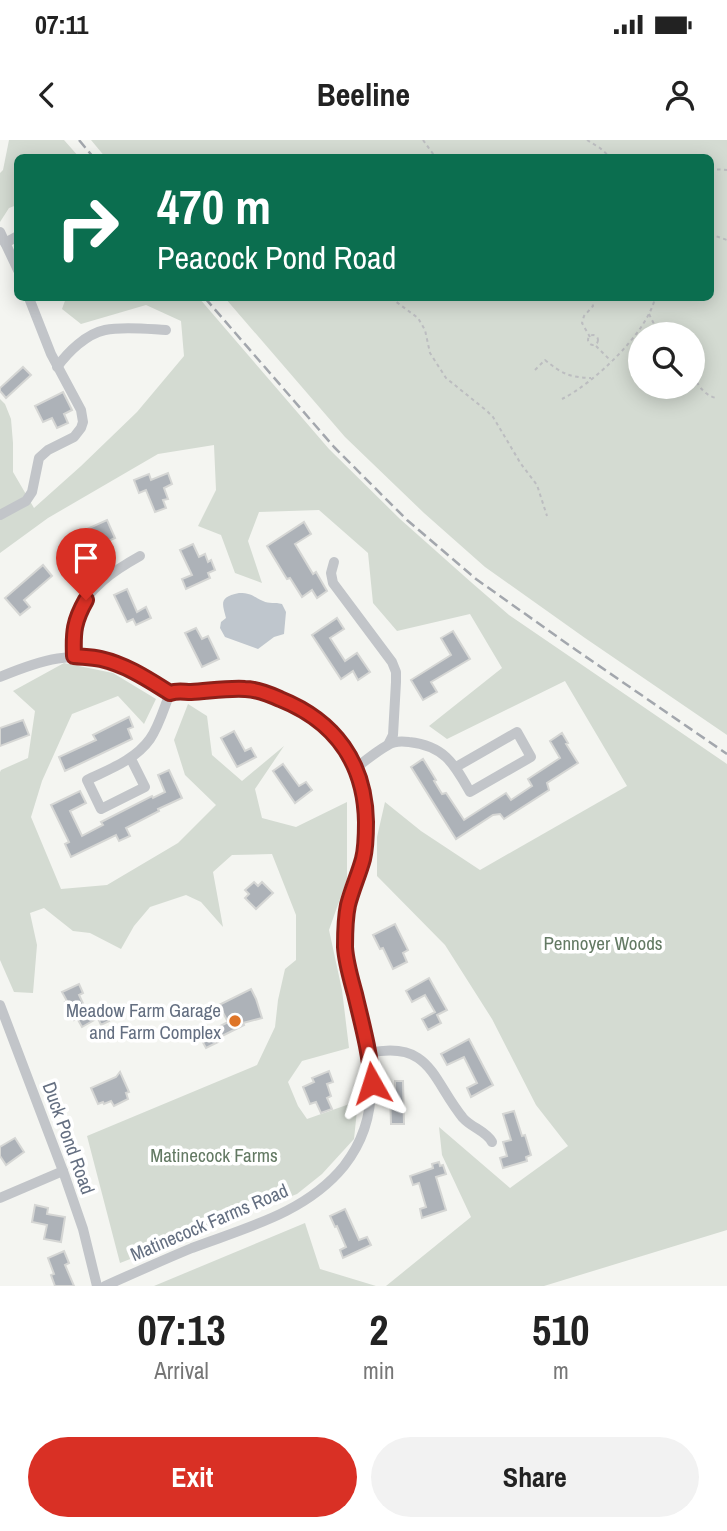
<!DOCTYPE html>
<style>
body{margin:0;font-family:"Archivo Narrow",sans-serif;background:#f2f2f2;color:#222;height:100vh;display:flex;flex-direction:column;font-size:26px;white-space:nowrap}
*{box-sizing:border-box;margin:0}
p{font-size:23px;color:#767676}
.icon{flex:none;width:38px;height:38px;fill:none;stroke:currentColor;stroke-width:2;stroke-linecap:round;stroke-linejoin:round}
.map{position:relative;height:1146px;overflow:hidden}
.drawer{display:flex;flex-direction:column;background:#fff;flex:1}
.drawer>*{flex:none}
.banner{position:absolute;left:14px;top:14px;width:700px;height:147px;border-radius:10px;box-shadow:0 4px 18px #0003;background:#0b6e4f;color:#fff;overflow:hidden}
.controls{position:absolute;left:628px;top:182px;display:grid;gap:14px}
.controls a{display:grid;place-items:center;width:77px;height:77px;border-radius:50%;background:#fff;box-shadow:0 4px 18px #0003;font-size:35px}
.pin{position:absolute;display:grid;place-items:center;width:60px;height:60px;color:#fff;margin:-72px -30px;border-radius:50% 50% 50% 0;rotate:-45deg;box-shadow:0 0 7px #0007}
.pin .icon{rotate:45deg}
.me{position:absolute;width:77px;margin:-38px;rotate:354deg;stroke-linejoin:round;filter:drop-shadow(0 0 5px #0008)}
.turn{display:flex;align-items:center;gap:24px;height:147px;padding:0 28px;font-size:32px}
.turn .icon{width:91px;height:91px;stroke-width:2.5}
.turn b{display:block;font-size:49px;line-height:60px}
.eta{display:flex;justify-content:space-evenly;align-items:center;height:119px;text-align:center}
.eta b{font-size:42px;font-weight:700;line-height:49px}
.action{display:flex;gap:14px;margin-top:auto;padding:14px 28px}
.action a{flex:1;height:80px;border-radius:42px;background:#d93025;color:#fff;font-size:28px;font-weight:700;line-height:80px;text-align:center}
.action a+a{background:#f2f2f2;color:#222}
.status{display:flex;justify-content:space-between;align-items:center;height:49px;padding:0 35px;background:#fff;direction:ltr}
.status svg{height:19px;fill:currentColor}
header{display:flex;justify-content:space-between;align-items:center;height:91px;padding:0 28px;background:#fff;font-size:32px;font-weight:700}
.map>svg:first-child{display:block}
</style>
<div class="status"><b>07:11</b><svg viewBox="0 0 49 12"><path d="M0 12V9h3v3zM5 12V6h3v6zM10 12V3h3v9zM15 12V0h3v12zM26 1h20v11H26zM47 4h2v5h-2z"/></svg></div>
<header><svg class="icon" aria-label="back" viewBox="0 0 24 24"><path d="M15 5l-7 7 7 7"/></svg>Beeline<svg class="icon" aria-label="person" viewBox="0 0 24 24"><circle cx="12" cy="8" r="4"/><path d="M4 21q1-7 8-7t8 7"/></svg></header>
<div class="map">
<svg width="727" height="1146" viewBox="0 0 727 1146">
<rect width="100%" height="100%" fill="#f4f5f1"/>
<g fill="#d4dbd2" fill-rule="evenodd">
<polygon points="9,0 64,0 79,17 18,18 17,65 9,68 0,82 0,33 3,30"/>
<path d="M91 0H727V595L585 498 485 427 424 373 345 297 225 158H710V18H106ZM640 194H693V247H640Z"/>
<polygon points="66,158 199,158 329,309 400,379 472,443 509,475 727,624 727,1090 544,1146 386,1146 471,1077 442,1015 439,987 510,1048 568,1006 536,965 492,879 445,805 377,736 377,697 385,662 421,691 480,730 627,646 565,541 447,599 429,586 502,528 470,474 397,491 373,463 368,413 319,370 259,372 248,401 262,443 235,433 221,395 198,386 216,350 214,305 158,314 48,378 0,413 0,259 5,264 11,279 13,303 13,332 34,368 81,326 137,272 184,216 181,181 146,165 81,184 62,169"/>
<polygon points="64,523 113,533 156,559 144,584 118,556 72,574 42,641 31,677 61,749 107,745 178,703 216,665 185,635 174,600 188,564 207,576 212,615 242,641 284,606 255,649 262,678 296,687 347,662 347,739 329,790 342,850 349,908 302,921 288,942 298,966 307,979 358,961 354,999 322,1034 297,1054 120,1123 87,996 257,925 275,887 278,860 285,829 296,820 296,775 272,714 232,715 213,732 223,787 201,762 186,755 150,767 134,786 121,809 90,793 73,791 44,768 30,773 37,805 33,853 14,852 0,820 0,632 1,630 28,618 35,571 13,551"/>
<polygon points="305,1083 320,1129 376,1146 154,1146"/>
</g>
<path fill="#bfc6cd" d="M239 453C252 453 252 456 263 461 269 464 275 462 282 464L286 472 284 494 274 497 258 509 225 497 220 488 221 482 226 478C222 463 219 457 239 453Z"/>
<g fill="#adb2b8" stroke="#d5d6d4" stroke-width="2">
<polygon points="23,227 31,235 6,258 0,251 0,248"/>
<polygon points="63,252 72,270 64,274 68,283 57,288 52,278 43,282 35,266"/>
<polygon points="168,333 172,344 164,348 168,359 163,360 166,368 155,372 146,350 139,353 134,340 149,334 151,340"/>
<polygon points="107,380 115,398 104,403 102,399 87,407 88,410 78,414 69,397"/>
<polygon points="304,382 311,394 295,404 313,434 316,432 327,451 317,458 312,450 302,457 290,438 287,439 267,406"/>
<polygon points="193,404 199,417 205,414 208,422 211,420 215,430 208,433 210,438 186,449 182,439 192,435 180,410"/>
<polygon points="43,425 52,436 24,460 30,467 20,475 5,458"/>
<polygon points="127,449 137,472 146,467 151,478 136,485 133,479 127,482 114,455"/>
<polygon points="337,478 344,489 330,498 345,521 357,513 370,532 358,540 353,531 341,539 312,495"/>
<polygon points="196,488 202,499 208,496 219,519 202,527 185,493"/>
<polygon points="453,491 470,519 431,542 437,552 423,560 411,540 451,515 441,498"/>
<polygon points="129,577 133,587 128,589 132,599 65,631 59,617 96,600 93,595"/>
<polygon points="23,580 29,595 0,606 0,588"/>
<polygon points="234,591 245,611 251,608 256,617 237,627 221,598"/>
<polygon points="562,593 568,603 566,604 578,623 547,643 549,650 504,679 500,674 493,675 456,699 411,627 423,619 436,640 434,641 442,654 446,653 464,680 506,653 511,660 532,646 528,639 560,618 550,601"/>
<polygon points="283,624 299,646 306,642 312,650 295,663 273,631"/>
<polygon points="169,630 182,658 158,669 159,671 126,688 130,696 119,701 116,695 71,717 65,704 69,702 51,665 80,651 86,663 70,671 82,696 103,685 101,682 152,656 153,658 165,652 158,635"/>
<polygon points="254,742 258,746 262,742 273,753 256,769 245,758 249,754 245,750"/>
<polygon points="395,784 408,810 403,813 407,822 393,829 383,808 380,809 373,795"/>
<polygon points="429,838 447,870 437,875 441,883 428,890 422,879 435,872 425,855 412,862 406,851"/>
<polygon points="79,844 83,853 79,855 87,872 104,863 109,873 105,875 109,881 101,885 98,878 82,887 77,878 74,880 65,862 67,861 62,852"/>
<polygon points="251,849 256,859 262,878 243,883 244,885 216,899 218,902 206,908 200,897 228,882 219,865"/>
<polygon points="469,899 493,945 471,957 467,948 477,943 464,917 447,925 441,914"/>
<polygon points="329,931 333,942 327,944 331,956 327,958 332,969 321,973 316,962 310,964 303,947 314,942 312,938"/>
<polygon points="120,932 129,952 126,953 128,959 114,966 111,961 104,964 103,962 98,964 91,948 116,937"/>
<polygon points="395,941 403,941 404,984 391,984 390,953 395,952"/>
<polygon points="514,971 522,996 525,995 531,1015 526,1017 527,1021 503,1028 500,1018 507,1016 503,1002 511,1000 503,974"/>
<polygon points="15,998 24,1012 6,1025 0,1016 0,1007"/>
<polygon points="439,1022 440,1026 443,1025 446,1034 436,1037 446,1070 422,1078 420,1069 426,1067 419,1043 413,1045 410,1036 433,1028 432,1024"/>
<polygon points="35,1065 48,1068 47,1074 65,1077 61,1102 44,1099 47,1085 32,1082"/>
<polygon points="345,1069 359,1100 367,1097 371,1105 343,1118 340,1110 346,1107 337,1086 335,1087 330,1076"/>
<polygon points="64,1111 69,1123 65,1125 74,1146 55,1146 51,1135 54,1134 48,1118"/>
</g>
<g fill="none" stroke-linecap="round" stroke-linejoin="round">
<g stroke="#bcbdc0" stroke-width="2" stroke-dasharray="3.5 3.5" stroke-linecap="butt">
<polyline points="423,0 436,18"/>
<polyline points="587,0 600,8 611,18"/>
<polyline points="710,29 727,30"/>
<polyline points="710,94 727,100"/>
<polyline points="391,158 418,178 425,190 430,213 446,238 487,271 493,277 521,324 537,345 547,376"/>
<polyline points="649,174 659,194"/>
<circle cx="593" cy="200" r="5"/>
<polyline points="590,197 582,183 584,176 593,166 591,158"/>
<polyline points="596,206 611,221"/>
<path d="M535 230 545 220C562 234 569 237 591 238"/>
<path d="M693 236C699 246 704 255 716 258"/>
<path d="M562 259C594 243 647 193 655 158"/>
</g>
<g stroke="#c2c5c9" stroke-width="10">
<polyline points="0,92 18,130"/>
<polyline points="5,103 18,96"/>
<path d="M57 227C68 212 86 194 105 190 123 186 148 189 166 190"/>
<polyline points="0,375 26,361 32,352 39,318 48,310 74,297 81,288 83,282 81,270 51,214 29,158"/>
<polyline points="334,422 331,433 333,443 392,522 396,532 396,542 393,595 389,603"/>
<path d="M74 516C73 503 72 489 76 477 87 448 115 430 140 416"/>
<path d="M0 537C38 521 77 508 117 524 136 531 153 543 170 553 179 550 188 552 196 551 229 550 248 546 279 559 347 586 377 644 363 716 360 731 353 746 349 761 345 776 345 793 345 808 346 826 352 843 356 860 371 918 385 974 344 1026 306 1073 245 1088 192 1108 163 1120 134 1133 105 1146"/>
<path d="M131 619 145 647 101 669 87 640C110 629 135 620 150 599 159 586 164 568 170 553"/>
<path d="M356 628C366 620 377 611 388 605 394 601 402 601 409 602 445 606 454 624 470 652L531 617 517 592 456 627"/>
<polyline points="0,865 63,1031 83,1089 97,1146"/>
<path d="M369 913C431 900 432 940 463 978 472 988 486 991 492 1002"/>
<polyline points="0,1058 63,1031"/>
</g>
<g stroke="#a3a7ad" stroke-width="2.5" stroke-dasharray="10 5" stroke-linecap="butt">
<polyline points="79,0 94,18"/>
<polyline points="205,158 334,307 407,380 476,439 576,510 727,614"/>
</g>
</g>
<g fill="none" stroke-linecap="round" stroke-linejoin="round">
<defs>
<path id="route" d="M86 460C74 481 73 492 74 516 83 517 92 517 101 519 127 525 149 540 170 553 178 550 184 552 191 552 209 551 227 548 245 549 257 549 269 554 280 559 335 581 365 623 366 682 366 694 366 707 363 719 359 734 352 749 348 765 345 779 345 793 345 807 346 823 351 839 355 854 362 884 370 912 372 943"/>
</defs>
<use href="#route" stroke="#8d1f18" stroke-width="18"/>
<use href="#route" stroke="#d93025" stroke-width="12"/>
</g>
<circle fill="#de7528" stroke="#fff" stroke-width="2.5" cx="235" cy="881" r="7"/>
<g text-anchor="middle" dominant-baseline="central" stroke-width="7" stroke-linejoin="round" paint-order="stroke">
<g font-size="19" fill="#637963" stroke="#fff">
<text x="603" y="803">Pennoyer Woods</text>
<text x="214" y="1015">Matinecock Farms</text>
</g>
<g font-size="19" fill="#646f81" stroke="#fff" text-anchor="end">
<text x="221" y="870">Meadow Farm Garage<tspan x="221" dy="22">and Farm Complex</tspan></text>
</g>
<g font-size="19" fill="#646f81" stroke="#fff">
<text transform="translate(69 998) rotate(70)">Duck Pond Road</text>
<text transform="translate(209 1082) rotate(-23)">Matinecock Farms Road</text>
</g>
</g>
</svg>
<div class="controls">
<a><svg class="icon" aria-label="search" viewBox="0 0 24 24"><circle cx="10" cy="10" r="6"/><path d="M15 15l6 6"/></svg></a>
</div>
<div class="pin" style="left:86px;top:460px;background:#d93025"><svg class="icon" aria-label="arrive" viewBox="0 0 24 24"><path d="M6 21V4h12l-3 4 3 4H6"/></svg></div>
<svg class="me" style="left:372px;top:943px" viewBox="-20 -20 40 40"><path d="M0-17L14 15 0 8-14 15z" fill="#d93025" stroke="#fff" stroke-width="4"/></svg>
<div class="banner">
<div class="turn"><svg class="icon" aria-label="right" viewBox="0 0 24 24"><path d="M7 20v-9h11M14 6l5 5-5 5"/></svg><div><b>470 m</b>Peacock Pond Road</div></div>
</div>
</div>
<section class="drawer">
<div class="eta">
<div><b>07:13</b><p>Arrival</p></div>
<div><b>2</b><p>min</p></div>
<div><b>510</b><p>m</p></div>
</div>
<div class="action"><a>Exit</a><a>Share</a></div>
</section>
